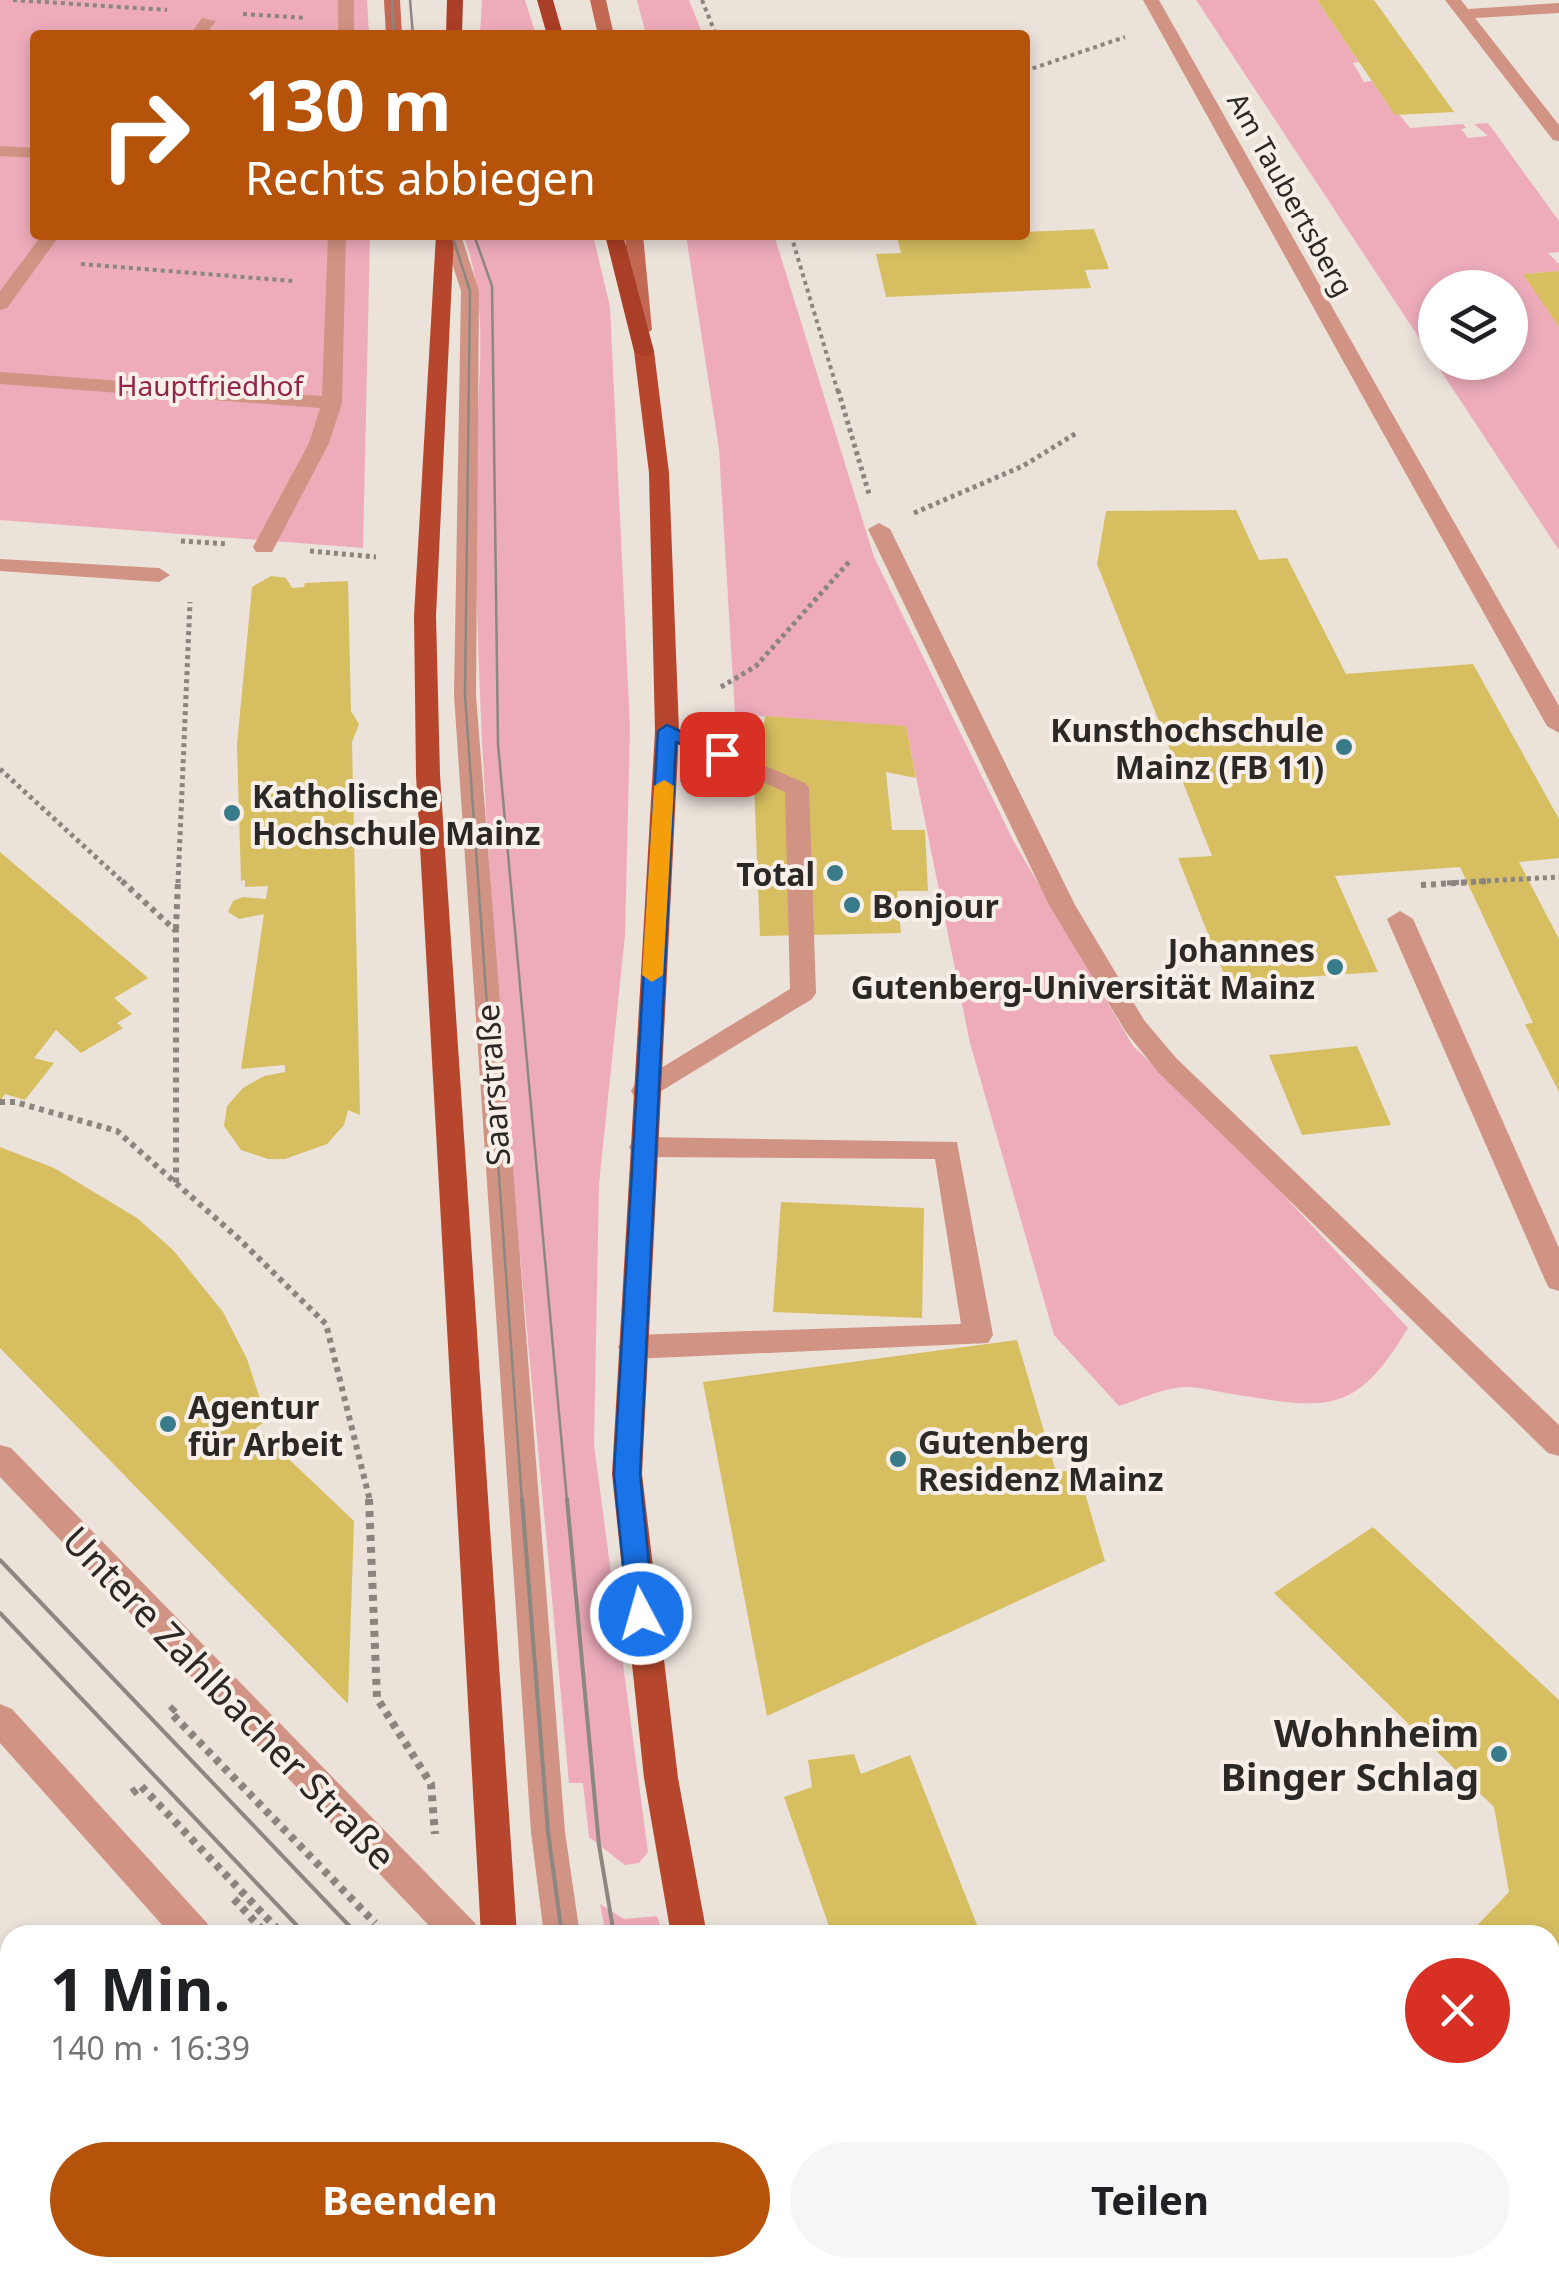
<!DOCTYPE html>
<html lang="de">
<meta charset="utf-8">
<style>
body{margin:0;font-family:"Noto Sans",sans-serif;background:#f6f6f6;color:#202124;height:100vh;display:flex;flex-direction:column;font-size:38px;white-space:nowrap}
*{box-sizing:border-box;margin:0}
p{font-size:32px;color:#757577}
.icon{flex:none;width:55px;height:55px;fill:none;stroke:currentColor;stroke-width:2;stroke-linecap:round;stroke-linejoin:round}
.map{position:relative;flex:1;overflow:hidden}
.side{position:absolute;left:0px;top:1925px;width:1560px;height:352px;display:flex;flex-direction:column;background:#fff;border-radius:30px 30px 0 0;box-shadow:0 5px 15px #0003}
.side>*{flex:none}
.guide{position:absolute;left:30px;top:30px;width:1000px;height:210px;border-radius:10px;box-shadow:0 5px 15px #0003;background:#b45309;color:#fff;overflow:hidden}
.tools{position:absolute;left:1418px;top:270px;display:grid;gap:20px}
.tools a{display:grid;place-items:center;width:110px;height:110px;border-radius:50%;background:#fff;box-shadow:0 5px 15px #0003;font-size:50px}
.pin{position:absolute;display:grid;place-items:center;width:85px;height:85px;color:#fff;margin:-42px;border-radius:20px;box-shadow:0 5px 15px #0006}
.me{position:absolute;width:110px;margin:-55px;rotate:354deg;stroke-linejoin:round;filter:drop-shadow(0 0 8px #0008)}
.turn{display:flex;align-items:center;gap:35px;height:210px;padding:0 50px;font-size:45px}
.turn .icon{width:130px;height:130px;stroke-width:2.5}
.turn b{display:block;font-size:70px;line-height:85px}
.round{display:grid;place-items:center;flex:none;width:105px;height:105px;border-radius:52px;background:#f6f6f6}
.head{display:flex;align-items:center;justify-content:space-between;height:170px;padding:0 50px}
h1{font-size:60px;font-weight:700;line-height:75px}
.primary-button{display:flex;gap:20px;margin-top:auto;padding:20px 50px}
.primary-button a{flex:1;height:115px;border-radius:60px;background:#b45309;color:#fff;font-size:40px;font-weight:700;line-height:115px;text-align:center}
.primary-button a+a{background:#f6f6f6;color:#202124}
.map>svg:first-child{display:block}
</style>
<div class="map">
<svg width="1559" height="2277" viewBox="0 0 1559 2277">
<rect width="100%" height="100%" fill="#ebe2da"/>
<g fill="#eeacbb">
<polygon points="0,0 367,0 369,35 35,35 35,235 370,235 363,548 0,520"/>
<polygon points="482,0 525,0 536,35 480,35"/>
<polygon points="637,0 689,0 703,35 646,35"/>
<polygon points="1196,0 1317,0 1359,62 1353,63 1364,82 1372,81 1395,115 1400,115 1410,128 1463,124 1466,128 1461,129 1468,138 1488,136 1474,124 1488,123 1559,221 1559,252 1548,253 1559,264 1559,271 1524,274 1559,327 1559,550 1435,362 1510,362 1510,288 1435,288 1435,362"/>
<path d="M463 235H593L610 307 630 727 625 935 599 1184 594 1445 648 1852 639 1863 625 1865 589 1837 583 1783H569C538 1435 500 1088 482 740 478 647 474 552 476 459 477 384 491 306 463 235Z"/>
<path d="M686 235H774L874 557 1014 842 1133 1046 1242 1151 1408 1328C1355 1417 1327 1409 1232 1394 1218 1392 1201 1387 1186 1387 1165 1387 1139 1400 1119 1406L1054 1335 970 1043 906 727 735 714 719 449Z"/>
<polygon points="600,1904 624,1919 657,1916 663,1935 606,1935"/>
</g>
<g fill="#d7be61">
<polygon points="1317,0 1374,0 1454,112 1395,115"/>
<polygon points="1094,229 1109,269 1085,270 1091,288 886,297 876,254 901,253 897,237 1025,235 1025,232"/>
<polygon points="1559,271 1559,327 1523,274"/>
<polygon points="1236,510 1259,560 1287,558 1346,674 1473,664 1559,819 1559,858 1519,862 1559,939 1559,1092 1525,1024 1533,1023 1460,867 1335,876 1378,972 1227,982 1178,858 1212,856 1097,564 1106,511"/>
<polygon points="271,576 286,578 292,588 304,587 305,583 348,581 351,711 359,724 352,742 360,1115 348,1110 344,1125 327,1144 285,1159 268,1159 241,1150 224,1126 227,1106 243,1088 264,1076 285,1072 285,1065 241,1069 264,914 239,919 228,912 233,901 243,897 266,899 268,886 245,887 245,880 241,881 237,745 252,587"/>
<polygon points="765,716 906,726 916,778 886,772 892,830 925,830 928,891 897,891 901,933 760,936 753,760 760,760"/>
<polygon points="0,852 148,978 114,998 132,1014 117,1023 123,1028 81,1053 56,1030 34,1058 54,1063 25,1100 5,1094 0,1101"/>
<polygon points="1357,1046 1391,1125 1302,1135 1269,1055"/>
<polygon points="0,1147 54,1168 137,1218 173,1250 223,1312 247,1359 267,1420 256,1428 354,1521 348,1704 0,1348"/>
<polygon points="781,1202 924,1208 922,1318 773,1312"/>
<polygon points="1017,1340 1056,1472 1078,1470 1105,1561 767,1716 703,1382"/>
<polygon points="1373,1527 1559,1700 1559,2072 1550,2082 1550,1935 1468,1935 1509,1892 1494,1807 1274,1593"/>
<polygon points="854,1754 861,1774 910,1755 981,1935 832,1935 784,1797 812,1787 808,1760"/>
<polygon points="10,2153 10,2252 0,2239 0,2161"/>
<polygon points="21,2268 220,2268 227,2277 28,2277"/>
<polygon points="1033,2268 1421,2268 1415,2277 1045,2277"/>
</g>
<g fill="none" stroke-linecap="round" stroke-linejoin="round">
<g stroke="#8b857f" stroke-width="4" stroke-dasharray="4 4" stroke-linecap="butt">
<polyline points="13,0 167,10"/>
<polyline points="702,0 716,35"/>
<polyline points="243,14 305,18"/>
<polyline points="1025,71 1125,37"/>
<polyline points="791,235 838,392"/>
<polyline points="81,264 293,281"/>
</g>
<g stroke="#8b857f" stroke-width="5" stroke-dasharray="4 4" stroke-linecap="butt">
<polyline points="838,390 869,494"/>
<polyline points="914,513 1023,466 1078,432"/>
<polyline points="181,541 228,544"/>
<polyline points="310,551 376,557"/>
<polyline points="721,687 756,666 849,562"/>
<polyline points="0,769 124,883"/>
<polyline points="178,883 190,602"/>
<polyline points="1447,883 1559,877"/>
</g>
<g stroke="#8b857f" stroke-width="6" stroke-dasharray="5 5" stroke-linecap="butt">
<polyline points="122,881 176,931 176,1184"/>
<polyline points="1421,885 1490,881"/>
<polyline points="176,929 178,881"/>
<polyline points="0,1102 15,1102 117,1131 238,1238 326,1324 370,1501"/>
</g>
<g stroke="#8b857f" stroke-width="8" stroke-dasharray="6 6" stroke-linecap="butt">
<polyline points="369,1499 377,1698 431,1784 435,1834"/>
<polyline points="175,1707 170,1712 375,1923"/>
<polyline points="132,1793 141,1786 283,1935"/>
<polyline points="234,1899 267,1935"/>
</g>
<g fill="#d19383" fill-rule="evenodd">
<rect x="338" y="0" width="16" height="35"/>
<polygon points="202,18 216,21 206,35 190,35"/>
<polygon points="0,146 35,148 35,158 0,156"/>
<polygon points="42,235 60,235 7,308 0,310 0,291"/>
<polygon points="328,235 346,235 342,403 329,443 272,552 256,552 253,547 309,443 320,408 0,384 0,372 322,396"/>
<polygon points="443,235 461,235 479,291 476,695 565,1832 580,1935 544,1935 531,1832 454,695 461,291"/>
<polygon points="1383,409 1393,415 1559,706 1559,733 1547,726 1373,415"/>
<polygon points="879,523 890,529 1075,905 1144,1020 1176,1058 1559,1425 1559,1456 1548,1453 1158,1072 1126,1032 1049,905 868,529"/>
<polygon points="0,559 159,568 170,575 159,582 0,571"/>
<polygon points="667,724 805,783 809,788 816,993 812,999 645,1101 635,1098 631,1091 635,1084 790,989 785,792 659,736 655,731 659,726"/>
<polygon points="1400,911 1413,919 1559,1248 1559,1291 1549,1288 1545,1280 1387,919"/>
<polygon points="643,1137 957,1142 993,1335 988,1343 633,1359 623,1355 618,1347 623,1339 633,1335 961,1324 935,1159 643,1157 633,1154 629,1147 633,1140"/>
<polygon points="636,2268 677,2268 681,2277 640,2277"/>
</g>
<g fill="#d19383" fill-rule="evenodd">
<polygon points="1143,0 1159,0 1393,415 1390,419 1383,421 1373,415"/>
<polygon points="1445,0 1461,0 1468,9 1559,3 1559,13 1475,18 1559,125 1559,141 1553,140"/>
</g>
<g fill="#d19383" fill-rule="evenodd">
<polygon points="0,1445 11,1448 475,1923 480,1935 438,1935 0,1477"/>
<polygon points="0,1704 12,1709 207,1923 212,1935 171,1935 0,1743"/>
<polygon points="474,2268 518,2268 522,2277 478,2277"/>
<polygon points="782,2268 827,2268 831,2277 786,2277"/>
</g>
<g fill="#c36953" fill-rule="evenodd">
<polygon points="384,0 400,0 402,35 386,35"/>
<polygon points="590,0 606,0 614,35 598,35"/>
<polygon points="625,235 643,235 652,330 642,336 632,330"/>
</g>
<g fill="#b6472d" fill-rule="evenodd">
<polygon points="436,235 454,235 436,616 440,775 517,1935 481,1935 416,775 414,616"/>
<polygon points="644,345 654,351 669,473 679,731 642,1474 678,1778 707,1935 671,1935 644,1778 612,1474 655,731 649,473 634,351"/>
<polygon points="542,2268 582,2268 586,2277 546,2277"/>
<polygon points="808,2268 851,2268 855,2277 812,2277"/>
</g>
<g fill="#aa3e26" fill-rule="evenodd">
<polygon points="447,0 463,0 462,35 446,35"/>
<polygon points="537,0 553,0 563,35 547,35"/>
<polygon points="605,235 623,235 654,351 651,355 644,357 634,351"/>
</g>
<g stroke="#8d8781" stroke-width="2.5">
<polyline points="392,0 394,35"/>
<polyline points="410,0 413,35"/>
<polyline points="452,235 470,291 465,695 522,1501"/>
<polyline points="474,235 492,286 498,744 567,1501"/>
</g>
<g stroke="#8d8781" stroke-width="4">
<polyline points="522,1499 548,1832 562,1935"/>
<polyline points="567,1499 599,1845 614,1935"/>
<polyline points="0,1560 358,1935"/>
<polyline points="0,1613 306,1935"/>
<polyline points="622,2268 632,2277"/>
<polyline points="664,2268 672,2277"/>
<polyline points="731,2268 736,2277"/>
</g>
</g>
<polygon fill="#1a73e8" stroke="#114b97" stroke-width="2.5" points="667,725 731,754 722,760 676,742 640,1474 654,1614 650,1622 641,1625 632,1622 628,1614 614,1474 658,731"/>
<polygon fill="#f59e0b" points="664,780 674,786 663,975 652,982 642,975 654,786"/>
<g fill="#387c8b" stroke="#f8efe8" stroke-width="4">
<circle cx="1344" cy="747" r="10"/>
<circle cx="232" cy="813" r="10"/>
<circle cx="835" cy="873" r="10"/>
<circle cx="852" cy="905" r="10"/>
<circle cx="1335" cy="967" r="10"/>
<circle cx="168" cy="1424" r="10"/>
<circle cx="898" cy="1459" r="10"/>
<circle cx="1499" cy="1754" r="10"/>
</g>
<g text-anchor="middle" dominant-baseline="central" stroke-width="8" stroke-linejoin="round" paint-order="stroke">
<g font-size="28" fill="#2b2825" stroke="#f8efe8">
<text transform="translate(1291 194) rotate(61)">Am Taubertsberg</text>
</g>
<g font-size="28" fill="#92254a" stroke="#f8efe8">
<text x="210" y="385">Hauptfriedhof</text>
</g>
<g font-size="32" font-weight="bold" fill="#2b2825" stroke="#f8efe8" text-anchor="start">
<text x="1324" y="729" text-anchor="end">Kunsthochschule<tspan x="1324" dy="37">Mainz (FB 11)</tspan></text>
<text x="252" y="795">Katholische<tspan x="252" dy="37">Hochschule Mainz</tspan></text>
<text x="815" y="873" text-anchor="end">Total</text>
<text x="872" y="905">Bonjour</text>
<text x="1315" y="949" text-anchor="end">Johannes<tspan x="1315" dy="37">Gutenberg-Universität Mainz</tspan></text>
<text x="188" y="1406">Agentur<tspan x="188" dy="37">für Arbeit</tspan></text>
<text x="918" y="1441">Gutenberg<tspan x="918" dy="37">Residenz Mainz</tspan></text>
</g>
<g font-size="32" fill="#2b2825" stroke="#f8efe8">
<text transform="translate(492 1085) rotate(-94)">Saarstraße</text>
</g>
<g font-size="38" fill="#2b2825" stroke="#f8efe8">
<text transform="translate(230 1697) rotate(46)">Untere Zahlbacher Straße</text>
</g>
<g font-size="38" font-weight="bold" fill="#2b2825" stroke="#f8efe8" text-anchor="end">
<text x="1479" y="1732">Wohnheim<tspan x="1479" dy="44">Binger Schlag</tspan></text>
</g>
</g>
</svg>
<div class="tools">
<a><svg class="icon" aria-label="layers" viewBox="0 0 24 24"><path d="M12 4l9 5-9 5-9-5zM3 14l9 5 9-5"/></svg></a>
</div>
<div class="pin" style="left:722px;top:754px;background:#d93025"><svg class="icon" aria-label="arrive" viewBox="0 0 24 24"><path d="M6 21V4h12l-3 4 3 4H6"/></svg></div>
<svg class="me" style="left:641px;top:1614px" viewBox="-20 -20 40 40"><circle r="17" fill="#1a73e8" stroke="#fff" stroke-width="3"/><path d="M0-11L8 9 0 5-8 9z" fill="#fff"/></svg>
<div class="guide">
<div class="turn"><svg class="icon" aria-label="right" viewBox="0 0 24 24"><path d="M7 20v-9h11M14 6l5 5-5 5"/></svg><div><b>130 m</b>Rechts abbiegen</div></div>
</div>
<section class="side">
<div class="head"><div><h1>1 Min.</h1><p>140 m · 16:39</p></div><a class="round" style="background:#d93025;color:#fff"><svg class="icon" aria-label="close" viewBox="0 0 24 24"><path d="M6 6l12 12M18 6L6 18"/></svg></a></div>
<div class="primary-button"><a>Beenden</a><a>Teilen</a></div>
</section>
</div>
